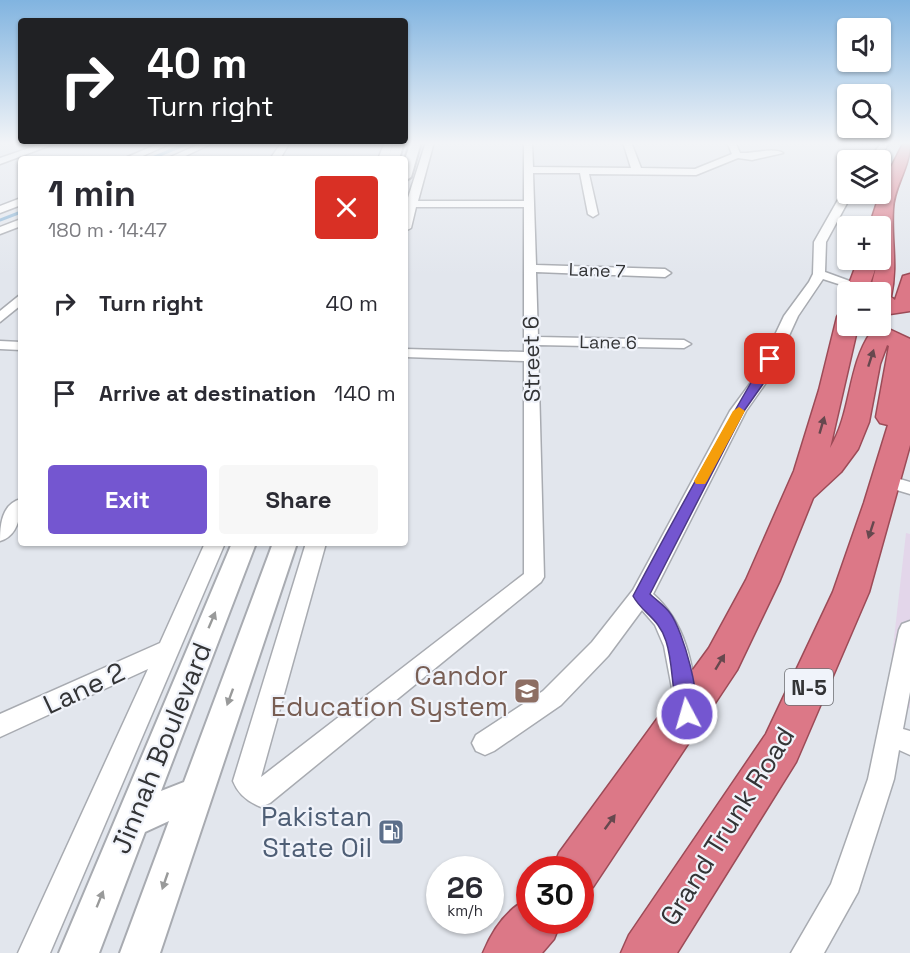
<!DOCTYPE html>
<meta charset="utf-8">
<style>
body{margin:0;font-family:"Space Grotesk",sans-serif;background:#f7f7f7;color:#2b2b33;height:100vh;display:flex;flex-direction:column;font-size:22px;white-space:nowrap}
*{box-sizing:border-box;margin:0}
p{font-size:20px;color:#7c7c81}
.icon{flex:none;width:33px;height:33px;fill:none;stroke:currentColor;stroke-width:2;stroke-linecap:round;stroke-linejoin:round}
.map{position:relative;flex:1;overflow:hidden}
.panel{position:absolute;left:18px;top:156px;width:390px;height:390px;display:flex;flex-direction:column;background:#fff;border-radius:6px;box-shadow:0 2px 4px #0004}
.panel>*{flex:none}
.top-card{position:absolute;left:18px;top:18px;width:390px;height:126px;border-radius:6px;box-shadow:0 2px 4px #0004;background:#202124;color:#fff;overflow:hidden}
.fabs{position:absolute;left:837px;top:18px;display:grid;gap:12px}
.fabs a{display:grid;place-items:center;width:54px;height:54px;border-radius:6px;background:#fff;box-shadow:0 2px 4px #0004;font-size:30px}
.speed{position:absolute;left:426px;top:856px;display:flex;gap:12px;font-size:30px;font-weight:700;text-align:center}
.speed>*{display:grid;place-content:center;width:78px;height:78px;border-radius:50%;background:#fff;box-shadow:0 2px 4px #0004;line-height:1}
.speed small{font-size:15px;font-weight:400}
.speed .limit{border:9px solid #d22;background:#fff;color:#111}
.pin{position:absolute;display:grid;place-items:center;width:51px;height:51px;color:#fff;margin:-26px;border-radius:12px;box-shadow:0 3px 9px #0006}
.me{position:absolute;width:66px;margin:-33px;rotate:354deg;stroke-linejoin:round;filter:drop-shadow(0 0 4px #0008)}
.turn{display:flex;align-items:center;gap:21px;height:126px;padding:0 30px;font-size:27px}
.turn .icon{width:78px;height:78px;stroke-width:2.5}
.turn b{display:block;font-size:42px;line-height:51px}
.round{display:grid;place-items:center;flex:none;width:63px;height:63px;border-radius:6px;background:#f7f7f7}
.head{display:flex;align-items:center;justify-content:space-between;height:102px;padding:0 30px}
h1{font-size:36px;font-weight:600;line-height:45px}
.action{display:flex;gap:12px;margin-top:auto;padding:12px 30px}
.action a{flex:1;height:69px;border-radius:6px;background:#7456d0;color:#fff;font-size:24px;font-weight:600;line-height:69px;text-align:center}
.action a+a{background:#f7f7f7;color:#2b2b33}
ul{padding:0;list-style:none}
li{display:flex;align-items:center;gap:18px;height:90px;padding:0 30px}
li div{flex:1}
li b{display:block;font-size:22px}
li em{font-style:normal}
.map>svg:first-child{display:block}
</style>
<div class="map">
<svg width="910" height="953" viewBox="0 0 910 953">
<rect width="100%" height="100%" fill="#e2e6ed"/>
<polygon fill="#e3d6ea" points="906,533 910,534 910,708 887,700"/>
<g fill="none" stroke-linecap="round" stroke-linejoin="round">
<g stroke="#88b3d5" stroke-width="3">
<polyline points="150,159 191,142"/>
<polyline points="0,220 21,212"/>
</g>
<defs>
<g id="minor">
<polygon points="47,142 59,142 0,164 0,158"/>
<polygon points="162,142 174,142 136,159 123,159"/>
<polygon points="204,142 215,142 179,159 166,159"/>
<polygon points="282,142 290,142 280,159 270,159"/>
<polygon points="385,142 393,142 388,159 378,159"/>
<path d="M426 142H434L418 201H524V142H532L533 167 631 168 623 142H631L641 168 695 169 732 154 727 142H735L740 153C753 154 773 147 783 153L752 160 738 158 696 175 589 174 598 214 593 217 588 214 580 173H533L536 265 665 269 671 273 665 277 536 272 538 337 684 340 691 344 684 348 538 345 544 577 541 582 270 803 261 807C248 802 238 794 233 781L306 543H326L261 777 524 574V361L405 357V349L524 352V207H416L411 228 405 231 406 204Z"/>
<polygon points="882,142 890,142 877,160 869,160"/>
<path d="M848 188V194H852L826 242 825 272 866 287 860 291 823 279 798 316 770 377 746 411 653 594C686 623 693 665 698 707L695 715 686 718 677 715 664 646 655 625 642 610 608 656 561 705 494 751 485 755 476 751 472 743 476 735 543 691 592 642 633 590 730 411 755 377 784 316 809 282 813 274 814 242 843 191Z"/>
<polygon points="21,198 21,205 0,213 0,206"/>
<polygon points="21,219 21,226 0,234 0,227"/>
<polygon points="21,294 21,305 0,322 0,311"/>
<polygon points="0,341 21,342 21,350 0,349"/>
<polygon points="886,475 910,482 910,494 880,485 877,481"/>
<path d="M21 499C21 515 18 536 0 541 0 524 2 504 21 499Z"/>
<polygon points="205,543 225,543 50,953 18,953 148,669 0,737 0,714 160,643"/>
<polygon points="910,621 910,692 903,729 910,731 910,755 899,750 894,779 858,892 824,953 791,953 831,884 868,779 899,630 902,624"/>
</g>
<g id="tertiary">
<polygon points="394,142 404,142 399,159 387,159"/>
<polygon points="411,142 421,142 411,177 405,181 405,159"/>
<polygon points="232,543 256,543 161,791 184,782 273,543 297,543 160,953 120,953 169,821 145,832 99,953 59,953"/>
</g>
<g id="trunk">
<path d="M904 142H910C910 169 894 185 893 209 891 241 898 264 891 297L895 300 903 276 910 274V311L890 314 880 311V292H870L876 267 867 292H846L858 260H880V226L870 224 884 181Z"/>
<path d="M848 310V326H858L830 448C852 412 847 367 871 332L891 330 910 339V445L869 592 796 762 677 953H621L629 935 766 734 833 592 864 503 888 425 880 423 876 417 889 346 887 345 880 364 869 422 858 449 841 472 813 498 780 580 737 670 593 887 580 892V870H552L559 853 709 648 746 580 794 471 819 390 837 317 840 312Z"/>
<path d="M530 898V921H561L554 939 542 953H483C492 931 507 908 530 898Z"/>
</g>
</defs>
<use href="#minor" stroke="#a8abb1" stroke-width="3"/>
<use href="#tertiary" stroke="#a8abb1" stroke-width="4"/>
<use href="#trunk" stroke="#9c4b57" stroke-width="3"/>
<use href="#minor" fill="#fff" fill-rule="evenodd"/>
<use href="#tertiary" fill="#fff" fill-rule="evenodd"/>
<use href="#trunk" fill="#dc7887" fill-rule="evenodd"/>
</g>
<defs><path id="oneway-solid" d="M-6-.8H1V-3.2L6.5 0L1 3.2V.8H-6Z" transform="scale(1.5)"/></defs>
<g fill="#66484e">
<use href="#oneway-solid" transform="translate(871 358) rotate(-72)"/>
<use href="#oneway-solid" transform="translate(822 425) rotate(-74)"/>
<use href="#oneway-solid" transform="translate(871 530) rotate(108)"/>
<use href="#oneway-solid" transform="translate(720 662) rotate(-59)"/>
<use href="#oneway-solid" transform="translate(610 822) rotate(-54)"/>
</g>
<g fill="#999a9a">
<use href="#oneway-solid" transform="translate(212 620) rotate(-67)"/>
<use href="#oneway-solid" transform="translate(230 697) rotate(110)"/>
<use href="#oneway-solid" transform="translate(165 881) rotate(109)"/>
<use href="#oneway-solid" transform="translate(100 899) rotate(-68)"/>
</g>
<linearGradient id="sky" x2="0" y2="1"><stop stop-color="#81b4e0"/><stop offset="0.52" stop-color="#f2f4f7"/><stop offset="1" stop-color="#f2f4f7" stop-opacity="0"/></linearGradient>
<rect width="910" height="275" fill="url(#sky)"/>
<path fill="#7456d0" stroke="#4b3887" stroke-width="1.5" d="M770 356 776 359 768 377 744 411 650 594C656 600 665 606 670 613 683 630 703 701 694 720L687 722 681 720C671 699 674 665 666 641 659 618 642 613 633 596 676 515 720 435 766 357Z"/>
<polygon fill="#f59e0b" points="739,407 745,411 707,481 705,484 696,484 694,481 733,411"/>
<defs>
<symbol id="school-square" viewBox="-11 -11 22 22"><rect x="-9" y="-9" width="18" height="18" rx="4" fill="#8d6e63" stroke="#f0f3fa"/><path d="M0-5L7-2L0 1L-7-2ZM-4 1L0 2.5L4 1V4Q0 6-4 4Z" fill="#fff"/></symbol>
<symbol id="fuel-square" viewBox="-11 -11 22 22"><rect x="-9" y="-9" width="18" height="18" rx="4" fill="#5c6f8a" stroke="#f0f3fa"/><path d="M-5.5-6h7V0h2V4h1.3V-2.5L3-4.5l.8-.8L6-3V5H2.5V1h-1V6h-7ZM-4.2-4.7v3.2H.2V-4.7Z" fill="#fff"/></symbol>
</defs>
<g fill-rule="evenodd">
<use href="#school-square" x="512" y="676" width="30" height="30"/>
<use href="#fuel-square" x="376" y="817" width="30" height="30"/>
</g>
<g text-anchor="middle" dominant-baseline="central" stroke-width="4.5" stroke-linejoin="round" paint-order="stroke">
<g font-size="18" fill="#333436" stroke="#f0f3fa">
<text transform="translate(597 270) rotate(2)">Lane 7</text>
<text transform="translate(608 342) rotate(1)">Lane 6</text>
</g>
<rect fill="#f0f3fa" stroke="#6c6d71" stroke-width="1.5" x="785" y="669" width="48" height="36" rx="4.5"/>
<g font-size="21" font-weight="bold" fill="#333436">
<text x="809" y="687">N-5</text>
</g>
<g font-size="22" fill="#333436" stroke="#f0f3fa">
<text transform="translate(531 359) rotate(-91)">Street 6</text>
</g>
<g font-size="27" fill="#785e54" stroke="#f0f3fa" text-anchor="end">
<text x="508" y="675">Candor<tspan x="508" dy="31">Education System</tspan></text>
</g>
<g font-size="27" fill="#333436" stroke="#f0f3fa">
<text transform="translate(84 688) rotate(-25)">Lane 2</text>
<text transform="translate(161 748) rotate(-68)">Jinnah Boulevard</text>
<text transform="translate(727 826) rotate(-58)">Grand Trunk Road</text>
</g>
<g font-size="27" fill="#4e5e75" stroke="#f0f3fa" text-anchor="end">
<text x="372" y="816">Pakistan<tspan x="372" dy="31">State Oil</tspan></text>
</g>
</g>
</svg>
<div class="fabs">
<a><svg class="icon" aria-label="sound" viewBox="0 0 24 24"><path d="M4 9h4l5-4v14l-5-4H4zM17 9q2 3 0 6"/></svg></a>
<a><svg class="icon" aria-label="search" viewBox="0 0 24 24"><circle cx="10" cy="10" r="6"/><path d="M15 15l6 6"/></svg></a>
<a><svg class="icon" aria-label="layers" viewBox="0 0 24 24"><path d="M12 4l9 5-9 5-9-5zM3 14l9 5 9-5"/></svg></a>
<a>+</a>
<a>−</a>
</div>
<div class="speed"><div>26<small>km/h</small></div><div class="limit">30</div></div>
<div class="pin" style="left:770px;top:359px;background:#d93025"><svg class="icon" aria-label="arrive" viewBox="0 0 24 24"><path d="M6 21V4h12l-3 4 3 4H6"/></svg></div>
<svg class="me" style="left:687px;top:714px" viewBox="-20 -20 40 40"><circle r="17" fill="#7456d0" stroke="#fff" stroke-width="3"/><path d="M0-11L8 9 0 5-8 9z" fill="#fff"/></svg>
<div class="top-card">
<div class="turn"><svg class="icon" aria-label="right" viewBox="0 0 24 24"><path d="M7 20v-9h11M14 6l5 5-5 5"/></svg><div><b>40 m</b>Turn right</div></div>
</div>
<section class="panel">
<div class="head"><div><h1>1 min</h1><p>180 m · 14:47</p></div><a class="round" style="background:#d93025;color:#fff"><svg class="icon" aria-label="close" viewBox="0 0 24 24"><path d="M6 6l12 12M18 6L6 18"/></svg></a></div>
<ul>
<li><svg class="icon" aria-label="right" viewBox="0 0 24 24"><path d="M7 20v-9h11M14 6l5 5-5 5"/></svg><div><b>Turn right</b></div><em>40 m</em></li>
<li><svg class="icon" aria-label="arrive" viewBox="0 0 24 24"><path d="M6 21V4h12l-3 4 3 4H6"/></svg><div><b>Arrive at destination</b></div><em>140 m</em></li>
</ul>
<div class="action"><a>Exit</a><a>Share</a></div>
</section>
</div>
